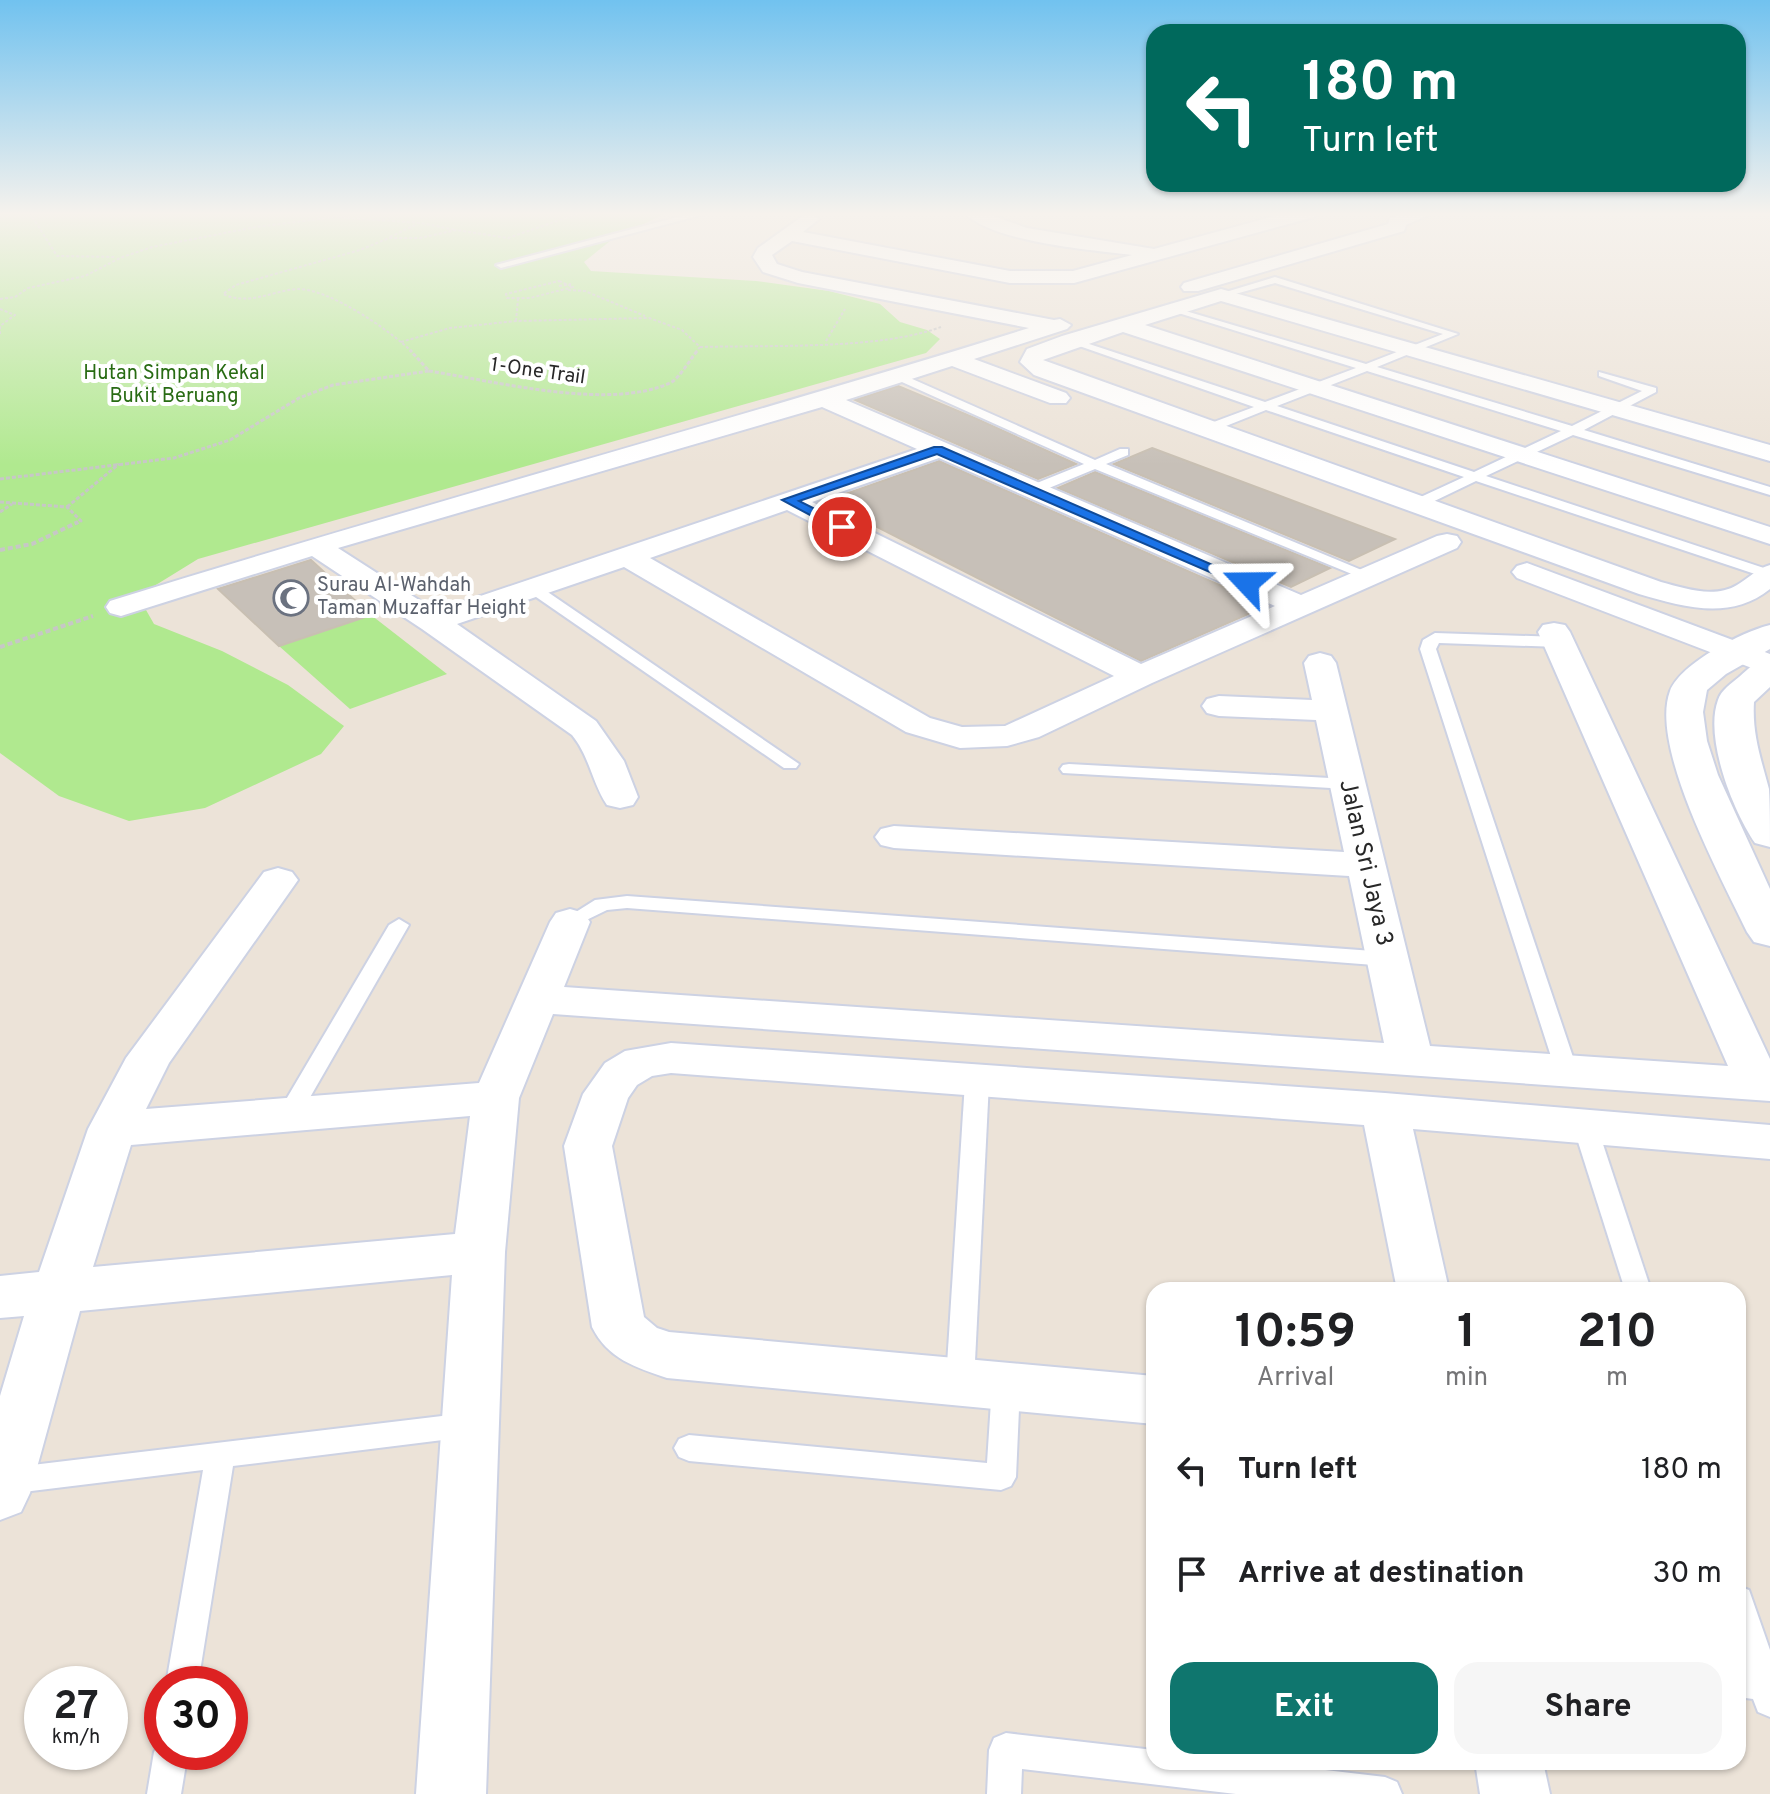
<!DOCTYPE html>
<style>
body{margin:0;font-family:Overpass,sans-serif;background:#f6f6f6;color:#202124;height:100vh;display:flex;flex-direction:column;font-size:30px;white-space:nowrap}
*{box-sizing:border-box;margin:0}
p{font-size:26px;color:#757577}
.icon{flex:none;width:44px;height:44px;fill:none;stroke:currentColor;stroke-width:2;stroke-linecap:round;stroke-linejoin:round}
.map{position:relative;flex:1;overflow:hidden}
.panel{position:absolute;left:1146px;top:1282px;width:600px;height:488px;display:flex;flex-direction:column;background:#fff;border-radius:24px;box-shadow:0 2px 6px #0004}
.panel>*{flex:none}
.top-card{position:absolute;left:1146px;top:24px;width:600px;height:168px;border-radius:24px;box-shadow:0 2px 6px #0004;background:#00695c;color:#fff;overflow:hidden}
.speed{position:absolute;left:24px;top:1666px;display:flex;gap:16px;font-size:40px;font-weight:700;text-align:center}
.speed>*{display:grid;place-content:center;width:104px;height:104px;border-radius:50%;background:#fff;box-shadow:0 2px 6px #0004;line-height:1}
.speed small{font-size:20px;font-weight:400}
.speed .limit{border:12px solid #d22;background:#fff;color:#111}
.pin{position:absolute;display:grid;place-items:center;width:68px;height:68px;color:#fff;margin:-34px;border:4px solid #fff;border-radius:50%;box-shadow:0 2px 8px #0007}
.me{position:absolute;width:88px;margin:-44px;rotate:293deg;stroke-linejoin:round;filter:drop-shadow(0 0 6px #0008)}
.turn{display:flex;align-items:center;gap:28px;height:168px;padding:0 24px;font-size:36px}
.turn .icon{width:104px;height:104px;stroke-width:2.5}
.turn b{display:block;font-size:56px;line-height:68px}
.eta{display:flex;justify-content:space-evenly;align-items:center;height:136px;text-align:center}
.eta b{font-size:48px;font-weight:700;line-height:56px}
.cta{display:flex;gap:16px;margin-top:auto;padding:16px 24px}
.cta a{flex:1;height:92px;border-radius:24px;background:#0f766e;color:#fff;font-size:32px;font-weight:700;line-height:92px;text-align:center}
.cta a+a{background:#f6f6f6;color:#202124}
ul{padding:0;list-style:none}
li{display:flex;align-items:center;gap:24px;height:104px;padding:0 24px}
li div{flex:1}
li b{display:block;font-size:30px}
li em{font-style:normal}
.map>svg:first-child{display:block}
</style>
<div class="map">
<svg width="1770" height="1794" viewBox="0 0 1770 1794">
<rect width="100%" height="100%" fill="#ece3d8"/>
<g fill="#b0e98f">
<polygon points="0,213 666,213 610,241 584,262 591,271 756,281 829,291 880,304 900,322 927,330 940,339 926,353 198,559 138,596 154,624 222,651 288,685 344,726 321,754 205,808 129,821 59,796 0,753"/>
<polygon points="371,615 447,674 350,709 279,646"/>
</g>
<g fill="#c7c0b8" stroke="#c8bfb2" stroke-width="2">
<polygon points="898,386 977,419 1076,464 1038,479 855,400"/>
<polygon points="1152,448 1395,539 1349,561 1114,464"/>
<polygon points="939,461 1260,603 1262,608 1141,661 826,501"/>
<polygon points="1095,472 1330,568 1291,587 1058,488"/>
<polygon points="311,560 371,615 279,646 218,589"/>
</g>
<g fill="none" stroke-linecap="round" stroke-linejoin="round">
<defs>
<g id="lane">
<polygon points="693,213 709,213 501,268 496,265"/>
<path d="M1275 277 1458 334 1377 367 1572 426 1642 391 1599 376V372L1656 388V392L1584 430 1770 487V495L1573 435 1486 476 1770 570V579L1476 481 1422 507H1412V501L1464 477 1266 410 1211 432H1203V426L1254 407 1065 341 1074 339 1265 402 1356 368 1172 311V307L1366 364 1443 334 1275 283 1221 298 1216 295ZM1367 371 1561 431 1474 472 1277 406Z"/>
<polygon points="893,374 901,374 1095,460 1120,449 1128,449 1128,455 1106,464 1376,576 1374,579 1364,579 1095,469 1037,493 1027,493 1027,487 1084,464 893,378"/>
<polygon points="531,583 536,584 799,764 796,768 784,768 526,590 524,587"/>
<polygon points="1435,633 1559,637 1567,642 1559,647 1439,643 1436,649 1578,1072 1575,1078 1559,1078 1556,1072 1420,649 1423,640"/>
<polygon points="1069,764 1348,779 1357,784 1348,789 1063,773 1060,769 1063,765"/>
<polygon points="627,896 1387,952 1398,959 1387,966 627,908 607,910 570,928 560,922 595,900"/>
<polygon points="399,919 409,925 297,1120 289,1122 281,1120 277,1114 281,1108 389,925"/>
<polygon points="977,1074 985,1076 989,1082 974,1381 970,1389 960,1393 950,1389 946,1381 965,1082 969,1076"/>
<polygon points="1585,1117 1593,1120 1597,1126 1651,1290 1625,1290 1573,1126 1577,1120"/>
<polygon points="1006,1374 1016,1378 1020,1386 1016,1477 1011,1486 1001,1490 689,1461 679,1457 674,1448 679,1439 689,1435 987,1463 992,1386 996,1378"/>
<polygon points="467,1413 477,1416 481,1425 477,1434 467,1437 233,1466 198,1684 166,1684 203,1470 7,1494 0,1492 0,1470 7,1468"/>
<polygon points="1738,1586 1749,1590 1770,1650 1770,1717 1758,1712 1753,1699 1738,1697 1738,1665 1742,1665 1738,1651"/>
<polygon points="1006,1733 1154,1750 1154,1762 1258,1762 1385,1777 1397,1782 1402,1794 1236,1794 1022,1769 1021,1794 987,1794 989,1750 994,1738"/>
<polygon points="162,1739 162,1752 188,1752 181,1794 147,1794 154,1752"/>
</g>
<g id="street">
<path d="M965 213H985L1027 228 1154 249 1286 213H1316L1314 217 1074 283H1010L792 241 772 255 777 264 802 272 1054 320 1060 319 1071 325 1067 329 974 359 1066 393 1070 398 1066 403H1050L952 366 846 400 1301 595 1437 536 1447 534 1457 536 1461 542 1457 548 1152 683 1039 737 1007 746 960 748 906 732 624 567 457 624 596 721 624 761 638 797 633 805 620 808 607 805C592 783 590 757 572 735L422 629 312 556 121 616 110 613 106 607 110 601C415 506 724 423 1029 328L798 283 763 272 753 257 758 248 804 215 810 214 819 219 803 232 1010 271H1073L1132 255C1092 250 991 242 965 213ZM822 407 917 449 436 611 338 548ZM939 458 1275 606 1141 664 812 502ZM787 510 1114 676 1005 726 962 727 930 718 650 558Z"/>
<polygon points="1405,213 1433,213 1406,225 1404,231 1198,291 1184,291 1181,287 1184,283 1388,224 1390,218"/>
<path d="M1221 289 1770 445V461L1221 301 1145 325 1770 527V544L1123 332 1043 360 1661 582C1684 588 1714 599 1737 585 1749 578 1756 569 1770 565V589C1730 621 1684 607 1639 594L1034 375 1020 362 1027 349 1062 336Z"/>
<polygon points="1527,563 1770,654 1770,675 1517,578 1512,572 1517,566"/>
<path d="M1554 623 1565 625 1570 632 1770 1059V1101L553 1014 519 1098 505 1252 486 1794H416L452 1275 80 1311 30 1493 21 1512 0 1520V1396L24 1316 0 1318V1276L39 1272 88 1129 126 1058 264 872 278 868 292 872 298 880 169 1063 146 1109 479 1083 550 922 556 913 570 909 584 913 590 922 564 987 1384 1043 1349 876 894 848 881 845 875 837 881 829 894 826 1344 852 1316 720 1219 716 1207 713 1202 706 1207 699 1219 696 1312 700 1304 663 1309 656 1320 653 1331 656 1336 663 1430 1046 1728 1066 1538 632 1543 625ZM470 1116 455 1234 93 1267 131 1145Z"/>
<path d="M671 1043 1385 1093 1770 1125V1159L1413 1129 1449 1290H1397L1364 1125 671 1073 652 1076 637 1085 628 1098 612 1146 644 1317 657 1328 669 1332 1154 1376V1424L667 1378C635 1367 608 1359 592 1327L564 1146 583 1094 605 1063 625 1051Z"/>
<polygon points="1475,1762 1543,1762 1550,1794 1480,1794"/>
</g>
<g id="secondary">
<path d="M1770 625V649L1726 674 1707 690 1703 712 1707 741 1718 775 1770 889V946L1754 942 1747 932C1722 879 1649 747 1670 691 1681 663 1742 632 1770 625Z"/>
<path d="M1770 657V687L1754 702C1752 734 1761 759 1769 789 1770 806 1770 829 1770 847L1755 843C1733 811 1704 738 1718 700 1721 690 1732 683 1739 677 1749 668 1756 661 1770 657Z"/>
</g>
</defs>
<use href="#lane" stroke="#cdd2e3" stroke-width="4"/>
<use href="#street" stroke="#cdd2e3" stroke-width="4"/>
<use href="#secondary" stroke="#cdd2e3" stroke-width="4"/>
<g stroke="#c7c7c7" stroke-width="2" stroke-dasharray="3 2" stroke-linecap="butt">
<polyline points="30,213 57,256 116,257"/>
<polyline points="390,237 417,224"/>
<polygon points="559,281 573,287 530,298 507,298 506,294"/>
<polyline points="559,286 571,284"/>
<polyline points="568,290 585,291 645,316"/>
<polyline points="0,299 15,297 28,288 85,276 120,258 152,247 256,227 335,217 421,223 456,230"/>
<polyline points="0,309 15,315 0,326 0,334"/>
<polyline points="516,321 518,299"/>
<polyline points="826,341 845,309"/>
<polyline points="401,342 450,328 516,321 649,318 682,330 700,347 696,352"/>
<path d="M700 347C769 345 879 350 941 327"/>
<path d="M412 352C390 330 328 288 297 289 271 291 249 306 223 294L236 285 360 250 389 238H420L456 230 508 238 580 213"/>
</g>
<g stroke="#c7c7c7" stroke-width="3" stroke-dasharray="4 2" stroke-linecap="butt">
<path d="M429 371C494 381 609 411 670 383 680 378 690 359 698 350"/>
<polyline points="0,479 174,458 230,440 299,398 333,385 429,371 410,350"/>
<polyline points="0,502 67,507 81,521 75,524"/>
<polyline points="67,507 119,464"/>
<polyline points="0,512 12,504"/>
</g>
<g stroke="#c7c7c7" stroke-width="4" stroke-dasharray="5 3" stroke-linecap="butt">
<polyline points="0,550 32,544 78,522"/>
<polyline points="0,647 93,616"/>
</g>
<use href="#lane" fill="#fff" fill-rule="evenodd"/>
<use href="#street" fill="#fff" fill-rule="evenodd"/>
<use href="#secondary" fill="#fff" fill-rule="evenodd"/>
</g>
<linearGradient id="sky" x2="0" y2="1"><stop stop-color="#71c2ef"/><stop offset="0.46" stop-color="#f6f2ed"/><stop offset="1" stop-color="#f6f2ed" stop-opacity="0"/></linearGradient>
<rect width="1770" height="465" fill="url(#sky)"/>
<polygon fill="#1a73e8" stroke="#114b97" stroke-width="2" points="934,447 942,447 1254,583 1242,586 937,454 799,501 847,525 847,530 838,530 782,500"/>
<defs>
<symbol id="mosque-ring" viewBox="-11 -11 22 22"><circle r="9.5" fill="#fff" stroke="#6b7280" stroke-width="1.5"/><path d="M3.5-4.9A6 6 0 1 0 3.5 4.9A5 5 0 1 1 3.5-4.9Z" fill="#6b7280"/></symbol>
</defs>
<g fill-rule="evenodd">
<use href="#mosque-ring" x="271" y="578" width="40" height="40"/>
</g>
<g text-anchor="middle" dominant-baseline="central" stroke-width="8" stroke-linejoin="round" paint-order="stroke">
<g font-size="20" fill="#282828" stroke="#fff">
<text transform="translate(538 372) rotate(8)">1-One Trail</text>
</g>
<g font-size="20" fill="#286b13" stroke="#fff">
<text x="174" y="374">Hutan Simpan Kekal<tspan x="174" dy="23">Bukit Beruang</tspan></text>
</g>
<g font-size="20" fill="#5b616d" stroke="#fff" text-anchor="start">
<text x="317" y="586">Surau Al-Wahdah<tspan x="317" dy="23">Taman Muzaffar Height</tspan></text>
</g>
<g font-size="24" fill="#282828" stroke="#fff">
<text transform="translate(1365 863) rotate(77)">Jalan Sri Jaya 3</text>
</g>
</g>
</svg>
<div class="speed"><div>27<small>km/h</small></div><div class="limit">30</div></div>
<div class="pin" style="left:842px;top:527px;background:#d93025"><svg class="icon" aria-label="arrive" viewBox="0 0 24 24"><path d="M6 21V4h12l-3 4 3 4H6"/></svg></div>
<svg class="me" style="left:1247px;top:583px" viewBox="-20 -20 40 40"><path d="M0-17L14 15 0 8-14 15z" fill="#1a73e8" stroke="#fff" stroke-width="4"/></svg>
<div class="top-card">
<div class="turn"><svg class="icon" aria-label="left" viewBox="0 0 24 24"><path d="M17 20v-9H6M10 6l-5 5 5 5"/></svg><div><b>180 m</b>Turn left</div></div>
</div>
<section class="panel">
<div class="eta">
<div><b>10:59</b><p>Arrival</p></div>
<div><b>1</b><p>min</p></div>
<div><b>210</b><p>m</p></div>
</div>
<ul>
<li><svg class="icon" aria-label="left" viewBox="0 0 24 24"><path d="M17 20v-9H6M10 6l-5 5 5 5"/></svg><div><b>Turn left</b></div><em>180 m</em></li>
<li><svg class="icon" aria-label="arrive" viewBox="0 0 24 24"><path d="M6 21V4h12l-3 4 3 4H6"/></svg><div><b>Arrive at destination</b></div><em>30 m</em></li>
</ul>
<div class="cta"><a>Exit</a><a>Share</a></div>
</section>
</div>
